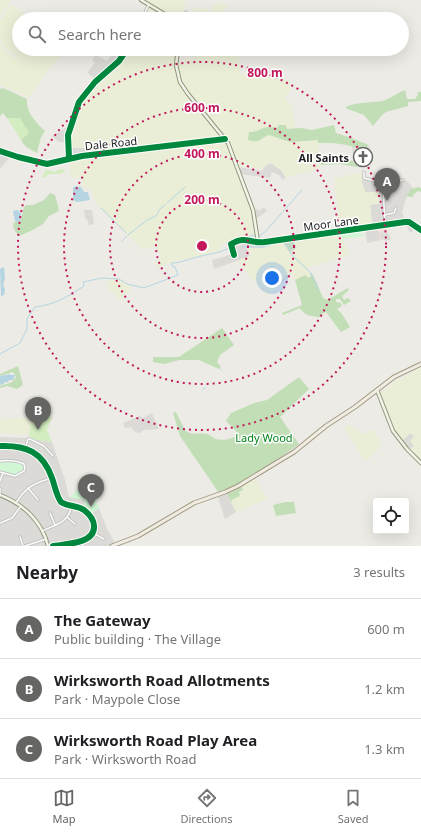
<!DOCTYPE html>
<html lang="en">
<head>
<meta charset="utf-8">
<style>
  :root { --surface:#fff; --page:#f2f2f2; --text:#202124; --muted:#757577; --line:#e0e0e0; --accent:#656563 }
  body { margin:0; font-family:"Noto Sans",sans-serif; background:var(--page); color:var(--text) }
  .controls { position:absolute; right:12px; bottom:12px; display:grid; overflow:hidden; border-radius:4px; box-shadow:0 4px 16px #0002 }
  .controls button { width:36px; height:36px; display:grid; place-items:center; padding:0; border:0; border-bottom:1px solid var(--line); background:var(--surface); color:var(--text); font:20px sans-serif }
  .you { position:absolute; left:272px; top:278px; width:14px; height:14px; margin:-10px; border:3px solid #fff; border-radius:50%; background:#1a73e8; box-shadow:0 0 0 6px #1a73e833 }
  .badge { display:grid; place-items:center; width:26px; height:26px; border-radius:50%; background:var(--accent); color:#fff; font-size:13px; font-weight:700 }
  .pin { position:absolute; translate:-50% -33px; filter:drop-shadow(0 1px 2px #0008) }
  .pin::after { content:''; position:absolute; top:21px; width:14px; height:12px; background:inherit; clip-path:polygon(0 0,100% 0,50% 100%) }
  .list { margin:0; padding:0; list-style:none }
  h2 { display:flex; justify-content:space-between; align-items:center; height:52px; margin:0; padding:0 16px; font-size:17px }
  h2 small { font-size:13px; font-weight:400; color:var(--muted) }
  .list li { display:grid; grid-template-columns:26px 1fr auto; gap:12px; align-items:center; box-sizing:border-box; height:60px; padding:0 16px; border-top:1px solid var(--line) }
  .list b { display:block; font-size:15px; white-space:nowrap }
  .list p { margin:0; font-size:13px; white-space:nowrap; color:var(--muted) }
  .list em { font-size:13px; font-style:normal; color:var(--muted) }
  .icon { flex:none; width:22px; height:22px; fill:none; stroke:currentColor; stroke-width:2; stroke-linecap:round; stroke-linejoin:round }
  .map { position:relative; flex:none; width:421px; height:546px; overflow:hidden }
  .search { position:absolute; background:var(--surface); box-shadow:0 4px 16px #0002; left:12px; right:12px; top:12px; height:44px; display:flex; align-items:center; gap:10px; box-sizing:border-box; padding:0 14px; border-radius:22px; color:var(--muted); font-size:15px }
  .sheet { height:232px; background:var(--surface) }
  nav { display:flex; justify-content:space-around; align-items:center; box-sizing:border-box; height:56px; border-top:1px solid var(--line); background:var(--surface); font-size:11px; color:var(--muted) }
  nav a { display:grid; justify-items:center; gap:2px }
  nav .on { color:var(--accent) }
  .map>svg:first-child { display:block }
  .residential { fill:#dbdad7 }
  .commercial { fill:#efded9 }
  .farmland { fill:#ebeed7 }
  .grass { fill:#d4edc0 }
  .forest { fill:#c2deb7 }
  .cemetery { fill:#c3d9c5 }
  .park { fill:#d0f6d4 }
  .parking { fill:#dadad7 }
  .water { fill:#b5d5e3 }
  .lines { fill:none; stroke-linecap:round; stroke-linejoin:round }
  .stream { stroke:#b5d5e3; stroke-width:1 }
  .street-casing { stroke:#c4c4c1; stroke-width:3.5 }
  .secondary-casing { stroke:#92967c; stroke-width:4.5 }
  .primary-casing { stroke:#a29b82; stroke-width:5 }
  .street { stroke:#fcfcfb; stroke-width:1.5 }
  .secondary { stroke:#f2f4e8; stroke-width:2.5 }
  .primary { stroke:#f0ece3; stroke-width:3 }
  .cycleway-casing { stroke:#fff; stroke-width:8 }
  .cycleway { stroke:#00873e; stroke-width:6 }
  .ring { fill:none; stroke:#c2185b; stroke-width:2; stroke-dasharray:2 4 }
  .labels { text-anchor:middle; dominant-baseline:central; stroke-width:3; stroke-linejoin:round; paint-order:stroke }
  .street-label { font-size:11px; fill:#1d1d1d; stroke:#fff }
  .poi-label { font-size:11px; font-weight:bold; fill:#1d1d1d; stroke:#fff; text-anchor:end }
  .park-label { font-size:11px; fill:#018519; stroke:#fff }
  .centre { fill:#c2185b; stroke:#fff; stroke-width:2 }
  .ring-label { font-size:12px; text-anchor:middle; font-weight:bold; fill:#c2185b; stroke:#fff; stroke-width:3; stroke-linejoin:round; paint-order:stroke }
</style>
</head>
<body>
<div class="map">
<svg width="421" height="546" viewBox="0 0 421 546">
  <rect width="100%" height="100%" fill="#ecebe5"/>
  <g class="residential">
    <polygon points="115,49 125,50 116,63 96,80 87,73 95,63 92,60 96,55 107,61"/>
    <polygon points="67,127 69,127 67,132 67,142 59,142 52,136"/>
    <polygon points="352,146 360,150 364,146 366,148 368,146 370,147 368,158 365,159 364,156 356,158 357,167 355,167 353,158"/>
    <polygon points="91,147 99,148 99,153 71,156 70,155 70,148"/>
    <polygon points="0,152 11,156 0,169"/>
    <polygon points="271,163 281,170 286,178 282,180 279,175 272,172 270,178 240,174 238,167 262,171 266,165"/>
    <polygon points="361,179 380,180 387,183 406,180 413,188 408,192 402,212 406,222 417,228 410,233 406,224 398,226 397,227 386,228 385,225 378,227 381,240 367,243 365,229 370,228 372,222 370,204 382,203 382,201 371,193 365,192"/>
    <polygon points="264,207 267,211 256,219 254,211 258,209 259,211"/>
    <polygon points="84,210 92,210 94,224 89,225 87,219 85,219"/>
    <polygon points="239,241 247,241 258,244 269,243 270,245 262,248 247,247 250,256 214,269 212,260 233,254 231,245"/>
    <polygon points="152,413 159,429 144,430 140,433 135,432 131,427 125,428 123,423 140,416 143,418"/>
    <polygon points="411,433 414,436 415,446 410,449 402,441"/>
    <polygon points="0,437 27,438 52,442 65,480 69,497 86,500 83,508 90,514 99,508 107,529 117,546 0,546"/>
    <polygon points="227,494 236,512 225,519 218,497"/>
  </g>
  <polygon class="commercial" points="385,225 391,239 385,241 384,239 381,240 377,227"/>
  <g class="farmland">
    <polygon points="0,0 11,0 0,16"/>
    <polygon points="145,0 185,0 183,19 175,19"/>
    <polygon points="219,2 227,6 219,19 199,19 191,15 195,7 200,9 202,7 209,11"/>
    <polygon points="11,4 31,19 19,19 19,49 52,49 60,55 28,98 20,93 0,85 0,43 6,52 21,62 22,61 4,47 0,39 0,20"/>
    <polygon points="149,7 164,15 165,17 166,17 170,19 143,19"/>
    <polygon points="128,49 176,49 174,67 179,84 223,138 99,153 98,149 95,148 70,148 70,134 81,101 94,85 117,64"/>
    <polygon points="192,49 248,49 250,54 239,58 240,74 259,75 289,80 291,93 287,94 285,99 292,105 295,128 286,129 286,125 277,128 265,127 257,132 249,132 261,140 267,135 269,135 295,142 318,140 320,162 322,167 286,178 281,170 271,163 260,169 239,166 229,140 196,103 183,86 181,81 177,64 188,58 194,58"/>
    <polygon points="225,142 252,212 255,234 238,239 231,243 220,244 221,251 188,259 165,264 161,266 160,270 159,267 155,263 161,258 155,246 143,250 96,203 91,190 83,186 82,178 71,178 69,159 82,156 139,152"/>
    <polygon points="360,173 363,175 364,179 361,180 362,186 364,186 365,192 379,192 379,200 382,201 382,203 370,205 372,222 369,226 340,231 334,180 335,178"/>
    <polygon points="340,233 349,255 307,268 310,273 311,276 307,278 305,275 295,280 291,274 267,296 237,261 250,256 246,247 262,248 283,242 292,255 290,252 296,248 293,239"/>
    <polygon points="107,279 119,279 131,286 129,291 119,301 115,293 110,292"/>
    <polygon points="421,367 421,461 410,449 414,446 410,441 414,436 410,433 402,441 395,432 385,407 380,392 390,387 390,385"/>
    <polygon points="11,418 32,418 29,435 2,433 0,430 0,420"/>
    <polygon points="350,424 355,430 358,430 362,435 372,429 382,445 366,461 365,461 344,428"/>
    <polygon points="256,479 267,499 236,512 231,502 239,492 243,490 242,487"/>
  </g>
  <g class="grass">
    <polygon points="7,118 20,118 29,133 21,140"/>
    <polygon points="61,169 66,171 59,174 48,174 46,177 42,177 45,171 49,170 54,172"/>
    <polygon points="52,417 47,430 52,442 30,439 31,436 29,435 32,418"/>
  </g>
  <g class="forest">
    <path d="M 3,88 L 27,99 C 26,113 36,122 45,131 L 41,137 L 37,153 L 26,147 L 21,140 L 29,133 L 20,118 L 7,118 L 3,113 L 0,116 L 0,89 Z"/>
    <path d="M 405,90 L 407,99 L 415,99 L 418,95 L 417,92 L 421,92 L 421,101 L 408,102 L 408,106 L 386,112 L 382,115 L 373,126 L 364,115 L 345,108 C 350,102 373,103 382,101 C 391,99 396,93 405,90 Z"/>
    <path d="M 279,125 L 286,125 L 287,129 L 301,128 L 312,130 L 334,125 L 336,133 L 349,137 L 369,145 L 366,148 L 363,146 L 360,150 C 349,143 332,143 318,143 L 318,140 L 290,142 L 269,135 C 259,138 261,144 248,140 L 249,132 C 262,132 261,124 277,128 Z"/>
    <polygon points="320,158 335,158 353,161 354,164 357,164 357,167 340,164 321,165"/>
    <polygon points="418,187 421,188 421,192 418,191 414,194 413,197 406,196 411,189"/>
    <path d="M 50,193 L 55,195 L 59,210 L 57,212 L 49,216 L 43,224 L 33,230 L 19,236 C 15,231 12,228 14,222 C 24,223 21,214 24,207 L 27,205 L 33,205 L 44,200 Z"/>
    <path d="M 310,273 L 313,275 L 323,298 L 327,300 L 348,288 L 349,290 L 342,296 L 344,300 L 348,298 L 351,301 L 344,305 L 340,299 L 336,299 L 336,302 L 341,303 L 342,306 L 337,309 L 342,314 L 350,327 L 341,332 L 326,312 L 323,313 L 321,317 C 313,317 303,315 300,308 L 283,315 L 282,313 L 302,305 L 295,280 L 305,275 L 308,278 L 311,276 Z"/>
    <polygon points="222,328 234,345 220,355 217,362 221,367 219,369 199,360 179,360 165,364 153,362 153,357 179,357"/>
    <polygon points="18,366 23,385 17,389 7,386 0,388 0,386 12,382 16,377 13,372 0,376 0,374"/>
    <path d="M 299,377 L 309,389 L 280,417 L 299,444 C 274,462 248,480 219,493 L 180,436 L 173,413 L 176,412 C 178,416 184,429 186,431 C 191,436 201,432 207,434 C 210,435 213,437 215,439 C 223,441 233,439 239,434 L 226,421 L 231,413 L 254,403 L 267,400 Z"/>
    <polygon points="242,487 243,490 239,492 240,496 233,499 231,502 227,494"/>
    <polygon points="285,502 294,502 296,513 276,516 273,505"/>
  </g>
  <g class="cemetery">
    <polygon points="364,156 365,159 366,158 365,167 357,167 356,158"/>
    <polygon points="293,239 296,248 290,252 283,241"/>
  </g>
  <g class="park">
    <polygon points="360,230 360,234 363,234 363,236 343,239 340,233"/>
    <path d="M 0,461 C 8,461 17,460 24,465 L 24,468 C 17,478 10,475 0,471 Z"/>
    <polygon points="88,482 99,508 90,514 83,508 85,500 69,497"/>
  </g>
  <polygon class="parking" points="383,232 384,235 387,232 391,239 385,241 384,239 382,240 380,233"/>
  <g class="water">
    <polygon points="75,186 81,187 84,192 88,192 90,200 77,202 73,200 73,188"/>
    <polygon points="17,210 21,213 21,218 20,221 17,222 15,221 13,211"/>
    <polygon points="4,267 5,278 3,285 5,289 4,295 1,296 0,269"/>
    <polygon points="10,374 11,375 15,375 13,380 9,380 8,382 5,382 3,384 0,385 0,376"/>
  </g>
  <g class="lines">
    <g class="stream">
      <polyline points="167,203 185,187"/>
      <polyline points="101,208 126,233"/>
      <polyline points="128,235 147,220 156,216 160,209 165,205"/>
      <polyline points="259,236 265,232 302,190"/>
      <polyline points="122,241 127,236"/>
      <polyline points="242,241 246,241 248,237 255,235"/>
      <polyline points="283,242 293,256 311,273 312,277 317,284 316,286 318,289"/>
      <polyline points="235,246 233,245 237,242"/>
      <polyline points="242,247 263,247 281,242"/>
      <polyline points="288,276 290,274"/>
      <polyline points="280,283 287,277"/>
      <path d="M 0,354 L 20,343 L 27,329 L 27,319 L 35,307 C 54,305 69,296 84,286 L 83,282 L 102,278 L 119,279 L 127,284 L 144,288 L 178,275 L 175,267 L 172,266 L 172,263 C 180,263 186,260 194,258 C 206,254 219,254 231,247"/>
      <polyline points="220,369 221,370"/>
      <polyline points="203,389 205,388"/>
      <polyline points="181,426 182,429"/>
    </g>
    <g class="street-casing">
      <g id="street">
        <polyline points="142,19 149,4"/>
        <polyline points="184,19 186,12"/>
        <polyline points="69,158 68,135 79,102 95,82 119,61 127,49"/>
        <polyline points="364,172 364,178 387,184 403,180"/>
        <polyline points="383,183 385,225"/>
        <polyline points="384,215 394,213 396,208"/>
        <path d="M 234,255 L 231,244 C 245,236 245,242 258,242"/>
        <path d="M 0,446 C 26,445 43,452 52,478 C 55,486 56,495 61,502 C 68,507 77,505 84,510 C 89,514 94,520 94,526 C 95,544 65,544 53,546"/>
        <polyline points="25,449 28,439 30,439 44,446 53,456"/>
        <path d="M 0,461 C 8,460 16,460 24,464 L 25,468 L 24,471 L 15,476 L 0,472"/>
        <polyline points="0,481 3,473"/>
        <polyline points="0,488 0,494"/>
        <polyline points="28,488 38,500"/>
        <path d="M 16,503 C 26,487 34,483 52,478"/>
        <polyline points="50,513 55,525"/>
        <polyline points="68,518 75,524"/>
        <polyline points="0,523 12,518 21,506"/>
        <path d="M 42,531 C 55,525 70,522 71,506"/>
        <polyline points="93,533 104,539"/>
        <polyline points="20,537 23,546"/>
        <polyline points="82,541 83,546"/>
        <polyline points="25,546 46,539"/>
      </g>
    </g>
    <g class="secondary-casing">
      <g id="secondary">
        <polyline points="141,0 173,19"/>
        <polyline points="178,49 176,65 180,82 188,94 228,143 253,210 258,242 265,242 358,229 401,222 409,222 421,230"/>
        <polyline points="0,151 18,157 47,164 82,156 225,139"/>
        <polyline points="377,390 393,431 407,449 421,463"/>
        <path d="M 0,495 C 23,504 42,521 48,546"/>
      </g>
    </g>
    <g class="primary-casing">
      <polyline id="primary" points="112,546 138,536 194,503 225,492 238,486 294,452 326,426 355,407 394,377 421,364"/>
    </g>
    <use href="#street" class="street"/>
    <use href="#secondary" class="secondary"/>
    <use href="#primary" class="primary"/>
    <g class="cycleway-casing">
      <g id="cycleway">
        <polyline points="0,151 18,157 47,164 82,156 225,139"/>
        <polyline points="69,158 68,135 79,102 95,82 119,61 127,49"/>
        <path d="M 234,255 L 231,244 C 247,235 249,244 265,242 L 405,222 L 409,222 L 421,230"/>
        <path d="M 0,446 C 26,445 43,452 52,478 C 55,486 56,495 61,502 C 68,507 77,505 84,510 C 89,514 94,520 94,526 C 95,544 65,544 53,546"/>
      </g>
    </g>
    <use href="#cycleway" class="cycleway"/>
  </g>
  <g class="ring">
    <circle cx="202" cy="246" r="46"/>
    <circle cx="202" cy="246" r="92"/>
    <circle cx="202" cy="246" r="138"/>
    <circle cx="202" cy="246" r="184"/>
  </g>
  <defs>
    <g id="church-ring" transform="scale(1)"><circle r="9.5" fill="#fff" stroke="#656563" stroke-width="1.5"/><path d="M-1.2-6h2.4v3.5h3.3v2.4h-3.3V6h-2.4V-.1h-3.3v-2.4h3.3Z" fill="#656563"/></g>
  </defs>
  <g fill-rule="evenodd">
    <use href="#church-ring" x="363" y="157"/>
  </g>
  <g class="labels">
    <g class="street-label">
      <text transform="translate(111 143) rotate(-6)">Dale Road</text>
      <text transform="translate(331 223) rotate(-8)">Moor Lane</text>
    </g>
    <g class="poi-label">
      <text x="349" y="157">All Saints</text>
    </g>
    <g class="park-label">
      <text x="264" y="437">Lady Wood</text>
    </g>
  </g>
  <circle cx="202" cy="246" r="6" class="centre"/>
  <g class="ring-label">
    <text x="265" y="77">800 m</text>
    <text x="202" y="112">600 m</text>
    <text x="202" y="158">400 m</text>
    <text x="202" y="204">200 m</text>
  </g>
</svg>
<div class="controls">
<button><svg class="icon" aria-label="locate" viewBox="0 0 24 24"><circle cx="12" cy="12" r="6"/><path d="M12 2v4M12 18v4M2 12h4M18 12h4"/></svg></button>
</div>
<div class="you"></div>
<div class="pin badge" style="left:387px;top:201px">A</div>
<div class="pin badge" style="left:38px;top:430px">B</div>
<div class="pin badge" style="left:91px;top:507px">C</div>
<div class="search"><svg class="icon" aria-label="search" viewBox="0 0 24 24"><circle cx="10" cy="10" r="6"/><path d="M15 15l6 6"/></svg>Search here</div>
</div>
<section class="sheet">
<h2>Nearby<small>3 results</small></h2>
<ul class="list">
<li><span class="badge">A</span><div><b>The Gateway</b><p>Public building · The Village</p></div><em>600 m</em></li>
<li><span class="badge">B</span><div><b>Wirksworth Road Allotments</b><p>Park · Maypole Close</p></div><em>1.2 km</em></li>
<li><span class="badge">C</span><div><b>Wirksworth Road Play Area</b><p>Park · Wirksworth Road</p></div><em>1.3 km</em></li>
</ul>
</section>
<nav>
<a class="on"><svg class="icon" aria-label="map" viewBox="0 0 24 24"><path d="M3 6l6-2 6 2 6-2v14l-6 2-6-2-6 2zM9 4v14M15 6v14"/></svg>Map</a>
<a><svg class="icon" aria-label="directions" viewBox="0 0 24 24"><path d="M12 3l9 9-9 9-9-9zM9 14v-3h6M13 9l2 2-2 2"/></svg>Directions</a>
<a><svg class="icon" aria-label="saved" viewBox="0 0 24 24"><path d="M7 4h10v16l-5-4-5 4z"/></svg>Saved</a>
</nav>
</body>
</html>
